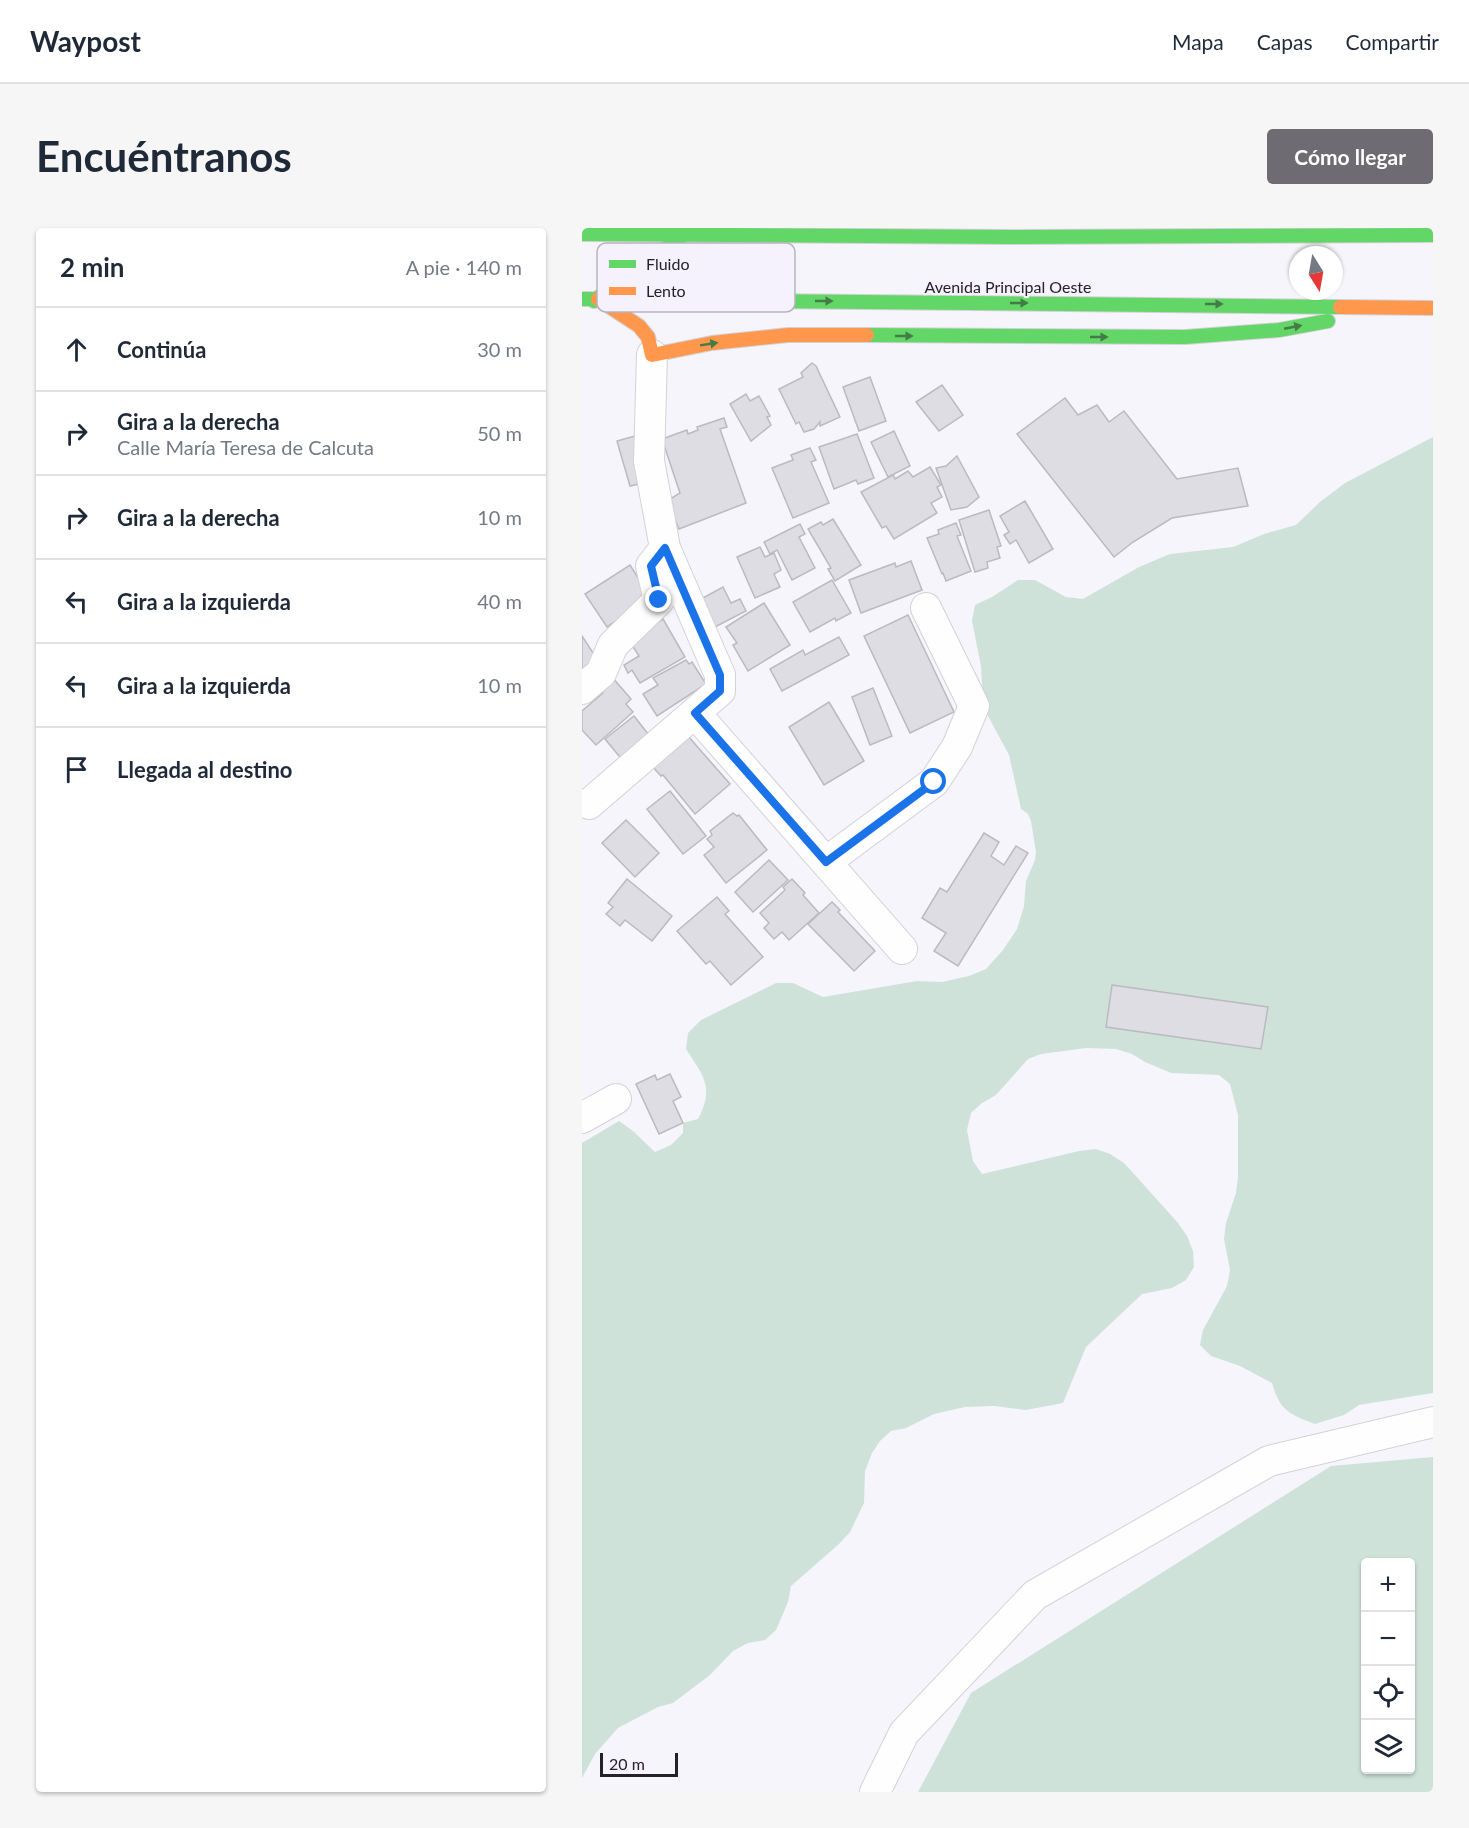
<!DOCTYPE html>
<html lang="es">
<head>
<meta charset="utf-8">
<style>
  :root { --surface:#fff; --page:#f6f6f7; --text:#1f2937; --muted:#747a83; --line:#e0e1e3; --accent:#6e6c72 }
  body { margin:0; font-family:Lato,sans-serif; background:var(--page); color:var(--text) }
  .controls { position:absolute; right:18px; bottom:18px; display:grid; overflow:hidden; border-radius:6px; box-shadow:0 2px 4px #0004 }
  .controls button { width:54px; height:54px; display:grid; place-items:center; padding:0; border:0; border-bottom:2px solid var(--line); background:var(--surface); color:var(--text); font:30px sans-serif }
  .compass { position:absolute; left:707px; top:18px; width:54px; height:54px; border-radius:50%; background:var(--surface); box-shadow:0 2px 4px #0004; rotate:169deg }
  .scale { position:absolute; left:18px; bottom:15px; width:78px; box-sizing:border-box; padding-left:6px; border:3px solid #242228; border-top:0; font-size:16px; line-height:21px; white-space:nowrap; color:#242228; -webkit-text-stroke:4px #f5f2fe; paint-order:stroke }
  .stop { position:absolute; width:18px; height:18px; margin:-14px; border:4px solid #1a73e8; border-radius:50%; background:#fff }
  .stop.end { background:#1a73e8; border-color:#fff; box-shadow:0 2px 6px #0008 }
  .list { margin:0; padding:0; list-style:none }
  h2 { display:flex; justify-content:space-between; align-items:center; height:78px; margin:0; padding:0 24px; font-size:26px }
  h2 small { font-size:20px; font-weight:400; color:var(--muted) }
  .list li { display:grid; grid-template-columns:39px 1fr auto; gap:18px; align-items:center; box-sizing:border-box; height:84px; padding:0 24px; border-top:2px solid var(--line) }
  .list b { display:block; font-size:22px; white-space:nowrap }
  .list p { margin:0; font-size:20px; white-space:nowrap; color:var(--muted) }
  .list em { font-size:20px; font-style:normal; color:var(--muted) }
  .icon { flex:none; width:33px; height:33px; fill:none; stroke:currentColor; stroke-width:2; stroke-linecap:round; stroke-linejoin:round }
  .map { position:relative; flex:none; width:851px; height:1564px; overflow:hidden; border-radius:6px }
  header { display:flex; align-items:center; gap:36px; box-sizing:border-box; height:84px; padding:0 30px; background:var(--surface); border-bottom:2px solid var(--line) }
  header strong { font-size:28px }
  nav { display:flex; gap:33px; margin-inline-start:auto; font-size:21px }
  .intro { display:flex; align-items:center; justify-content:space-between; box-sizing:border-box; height:144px; padding:0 36px }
  h1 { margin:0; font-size:42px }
  .button { padding:15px 27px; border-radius:6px; background:var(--accent); color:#fff; font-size:21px; font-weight:700 }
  main { display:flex; gap:36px; padding:0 36px }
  aside { flex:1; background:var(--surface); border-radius:6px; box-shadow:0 2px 4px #0004 }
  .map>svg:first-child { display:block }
  .green { fill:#cee2da; fill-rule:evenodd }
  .building { fill:#dedde3; stroke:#bbbabe; stroke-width:1.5 }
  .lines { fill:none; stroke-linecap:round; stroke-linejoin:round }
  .street-casing { stroke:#d3d2d7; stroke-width:32 }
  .fast-casing { stroke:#d3d2d7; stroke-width:16 }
  .slow-casing { stroke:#d3d2d7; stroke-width:16 }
  .street { stroke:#fefefe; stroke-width:30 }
  .fast { stroke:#63d668; stroke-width:14 }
  .slow { stroke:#ff974d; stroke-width:14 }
  .oneway { fill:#447c48 }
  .route { stroke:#1a73e8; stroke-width:8 }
  .labels { text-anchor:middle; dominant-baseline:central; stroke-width:4.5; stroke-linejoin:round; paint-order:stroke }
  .street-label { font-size:16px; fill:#242228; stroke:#f5f2fe }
  .key { fill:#f5f2fe; stroke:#b6b4be; stroke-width:1.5 }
  .key-label { font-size:16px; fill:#242228 }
</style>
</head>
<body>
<header>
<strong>Waypost</strong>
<nav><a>Mapa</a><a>Capas</a><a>Compartir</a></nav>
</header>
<div class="intro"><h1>Encuéntranos</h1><a class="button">Cómo llegar</a></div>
<main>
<aside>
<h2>2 min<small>A pie · 140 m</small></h2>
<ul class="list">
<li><svg class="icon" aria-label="ahead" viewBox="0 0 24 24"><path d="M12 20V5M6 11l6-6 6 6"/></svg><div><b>Continúa</b></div><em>30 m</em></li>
<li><svg class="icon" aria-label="right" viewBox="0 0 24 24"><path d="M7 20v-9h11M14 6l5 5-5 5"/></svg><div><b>Gira a la derecha</b><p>Calle María Teresa de Calcuta</p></div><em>50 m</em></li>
<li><svg class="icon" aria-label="right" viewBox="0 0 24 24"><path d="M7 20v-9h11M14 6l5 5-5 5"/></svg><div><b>Gira a la derecha</b></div><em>10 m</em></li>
<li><svg class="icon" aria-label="left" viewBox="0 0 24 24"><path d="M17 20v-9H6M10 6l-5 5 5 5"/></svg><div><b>Gira a la izquierda</b></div><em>40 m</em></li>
<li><svg class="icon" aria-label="left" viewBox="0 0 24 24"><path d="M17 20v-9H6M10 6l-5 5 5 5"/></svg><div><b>Gira a la izquierda</b></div><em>10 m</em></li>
<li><svg class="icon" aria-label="arrive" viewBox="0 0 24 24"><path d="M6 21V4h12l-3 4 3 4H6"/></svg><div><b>Llegada al destino</b></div></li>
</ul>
</aside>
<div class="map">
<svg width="851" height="1564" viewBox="0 0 851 1564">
  <rect width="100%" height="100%" fill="#f6f5fb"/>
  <g class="green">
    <path d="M 851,209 L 851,1165 L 777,1177 L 762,1187 L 733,1196 C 707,1186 698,1183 690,1155 L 658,1138 L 629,1128 L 618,1117 L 621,1102 L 645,1058 L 648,1042 L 642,1011 L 644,995 L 654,965 L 656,949 L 656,887 L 648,856 L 637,847 L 589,845 L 563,834 L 550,826 L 534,821 L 504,820 L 459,826 L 446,831 L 414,867 L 400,875 L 389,885 L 385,902 L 391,933 L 400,946 L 497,923 L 514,921 L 528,926 L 542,935 L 553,947 L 596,995 L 605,1008 L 611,1023 L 612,1039 L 604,1052 L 590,1060 L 560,1066 L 504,1119 L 481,1175 L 444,1182 L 412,1178 L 383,1179 L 352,1186 L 324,1200 L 309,1203 L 298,1213 L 290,1225 L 283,1243 L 282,1275 L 268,1304 L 257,1316 L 209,1358 L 206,1374 L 194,1402 L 183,1412 L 166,1415 L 151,1423 L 128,1447 L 91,1475 L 76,1479 L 36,1500 L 13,1526 L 0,1550 L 0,915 L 37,893 L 51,903 L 73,924 L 89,917 L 101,905 L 101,895 L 116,891 C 133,858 121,848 104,821 L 106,805 L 119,792 L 194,755 L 211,755 L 241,769 L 335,753 L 360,754 L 387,748 L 404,741 L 421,722 L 435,701 L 442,678 L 444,653 L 453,632 L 454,624 L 449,593 L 446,586 L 439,581 L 427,527 L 405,486 L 401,471 L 399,438 L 390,393 L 393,377 L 410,369 L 436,352 L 453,352 L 484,369 L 501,371 L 557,339 L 588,326 L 651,319 L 682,306 L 714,297 L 738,274 L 763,255 Z"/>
    <path d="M 851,1229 L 851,1564 L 336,1564 L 389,1465 L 749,1238 ZM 784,1334 L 828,1334 L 828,1542 L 784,1542 Z"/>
  </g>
  <g class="building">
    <polygon points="230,135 234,138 258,189 238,198 238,194 232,201 222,204 217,194 214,196 197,161 221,149 219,145"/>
    <polygon points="288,149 304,193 277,203 261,159"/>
    <polygon points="360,157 381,187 357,203 334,174"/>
    <polygon points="164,166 168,173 177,168 188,188 185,189 189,197 169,213 148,176"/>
    <polygon points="483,170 496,187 515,177 527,194 542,183 595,251 656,240 666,278 590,290 551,314 532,329 435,206"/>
    <polygon points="142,190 145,199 138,201 164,275 97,301 85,273 98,265 80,211 105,202 106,206 116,202 115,199"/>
    <polygon points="312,203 328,238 306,249 289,214"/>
    <polygon points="60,206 57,256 48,258 35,213"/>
    <polygon points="275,206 292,250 276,256 274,252 252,261 237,219"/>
    <polygon points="228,220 234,232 229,234 247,275 211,290 190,240 211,232 209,227"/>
    <polygon points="375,228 397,269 385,279 369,282 354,240 364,238"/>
    <polygon points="348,239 359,257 355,259 360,269 349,275 355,285 312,311 304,298 300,300 279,264 311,247 313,251 326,243 331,249"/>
    <polygon points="443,273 471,321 447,335 434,312 428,316 422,307 427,304 418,288"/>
    <polygon points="407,282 419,318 415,319 418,330 405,334 406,340 393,344 377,292"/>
    <polygon points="251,291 279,337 253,353 246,341 249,340 226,301 239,294 241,297"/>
    <polygon points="374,295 379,307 375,308 389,343 364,353 361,345 360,346 345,310 357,306 356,302"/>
    <polygon points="218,296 223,306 217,309 233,340 210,352 195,322 188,326 182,314"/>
    <polygon points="178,319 183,329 192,325 199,342 192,346 198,359 173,370 155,329"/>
    <polygon points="329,333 340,362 279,385 267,352 313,335 314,339"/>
    <polygon points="48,337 69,370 25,399 3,366"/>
    <polygon points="250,352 269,385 254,393 253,390 228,404 211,374"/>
    <polygon points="141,359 149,375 158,371 164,383 131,400 117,372"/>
    <polygon points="182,375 208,417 166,443 151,417 155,415 144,399"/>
    <polygon points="326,387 372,484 328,505 282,408"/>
    <polygon points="81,391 103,429 58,455 50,442 46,445 42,437 57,428 46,411"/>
    <polygon points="0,408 15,431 0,441 2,445 0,446"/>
    <polygon points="257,409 267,427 200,463 188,441 221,422 223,427"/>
    <polygon points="104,432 107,436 110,434 124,456 75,488 61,466 76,457 71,450"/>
    <polygon points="30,449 49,471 44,476 51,484 14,517 0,502 0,483 21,465 17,461"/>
    <polygon points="291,460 310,508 288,517 270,469"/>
    <polygon points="247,474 282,533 242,557 207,499"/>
    <polygon points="52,488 70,511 42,534 23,511"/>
    <polygon points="106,508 148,556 113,586 81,547 79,548 71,539"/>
    <polygon points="88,563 124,608 101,626 65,581"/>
    <polygon points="151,585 155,588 157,587 185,622 144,655 122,627 132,619 125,611 130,607 128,603"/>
    <polygon points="44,592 77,625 53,649 20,615"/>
    <polygon points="402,605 417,614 409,628 422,637 434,618 446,625 376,738 352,723 364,705 340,690 358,660 365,664"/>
    <polygon points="187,632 206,652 171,684 153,664"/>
    <polygon points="45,651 90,688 70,713 43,692 38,698 24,686 31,679 26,675"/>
    <polygon points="210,651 223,665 221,667 237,685 207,712 200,704 192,711 182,700 187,695 178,685 203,662 201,659"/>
    <polygon points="135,669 147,683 143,686 181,729 149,757 128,733 124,736 95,703"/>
    <polygon points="250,674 258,682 256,684 293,723 272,743 226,696"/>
    <polygon points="530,757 686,779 679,821 524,799"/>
    <polygon points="88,846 99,869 91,873 101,895 77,906 54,856 73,847 75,852"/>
  </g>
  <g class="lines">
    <g class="street-casing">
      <g id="street">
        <polyline points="0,461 19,445 31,417 77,372 69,338 83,320"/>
        <polyline points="113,485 320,721"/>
        <polyline points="7,576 138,463 138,447 83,320 67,233 70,127"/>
        <polyline points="244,634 352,554 375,519 392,478 344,380"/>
        <polyline points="0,890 34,871"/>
        <polyline points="293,1564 322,1505 453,1367 687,1233 851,1194"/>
      </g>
    </g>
    <g class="fast-casing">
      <g id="fast">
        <polyline points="0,6 432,9 851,7"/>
        <polyline points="0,71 758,79"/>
        <polyline points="12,73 108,2"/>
        <polyline points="285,107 603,109 697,102 746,93"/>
      </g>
    </g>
    <g class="slow-casing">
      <g id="slow">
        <polyline points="16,71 57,98 66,109 70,127 130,115 206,107 285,107"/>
        <polyline points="758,79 851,80"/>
      </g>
    </g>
    <use href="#street" class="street"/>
    <use href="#fast" class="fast"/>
    <use href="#slow" class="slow"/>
  </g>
  <defs><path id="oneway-solid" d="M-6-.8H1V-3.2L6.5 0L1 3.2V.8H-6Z" transform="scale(1.5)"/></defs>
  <g class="oneway">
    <use href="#oneway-solid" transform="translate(242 73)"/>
    <use href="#oneway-solid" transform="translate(437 75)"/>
    <use href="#oneway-solid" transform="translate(632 76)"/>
    <use href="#oneway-solid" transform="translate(711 99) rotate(-11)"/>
    <use href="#oneway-solid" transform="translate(322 108)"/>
    <use href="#oneway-solid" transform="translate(517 109)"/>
    <use href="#oneway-solid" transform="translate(127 116) rotate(-9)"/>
  </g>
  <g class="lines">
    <polyline class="route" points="77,372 69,338 83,320 138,447 138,463 113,485 244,634 352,554"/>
  </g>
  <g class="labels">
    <g class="street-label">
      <text x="426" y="58">Avenida Principal Oeste</text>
    </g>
  </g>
  <rect x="15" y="15" width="198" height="69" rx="9" class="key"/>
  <rect x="27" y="32" width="27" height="8" fill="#63d668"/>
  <rect x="27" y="59" width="27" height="8" fill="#ff974d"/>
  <g class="key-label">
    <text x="64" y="42">Fluido</text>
    <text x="64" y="69">Lento</text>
  </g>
</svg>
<div class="controls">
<button>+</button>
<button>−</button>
<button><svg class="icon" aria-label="locate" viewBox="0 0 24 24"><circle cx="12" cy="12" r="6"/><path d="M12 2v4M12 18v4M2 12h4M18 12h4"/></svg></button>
<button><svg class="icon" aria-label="layers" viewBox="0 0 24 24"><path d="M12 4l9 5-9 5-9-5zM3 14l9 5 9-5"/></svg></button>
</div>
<svg class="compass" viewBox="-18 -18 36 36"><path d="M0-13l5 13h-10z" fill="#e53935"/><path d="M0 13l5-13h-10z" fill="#747a83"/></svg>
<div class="scale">20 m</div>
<div class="stop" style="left:352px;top:554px"></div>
<div class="stop end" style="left:77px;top:372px"></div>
</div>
</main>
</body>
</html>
